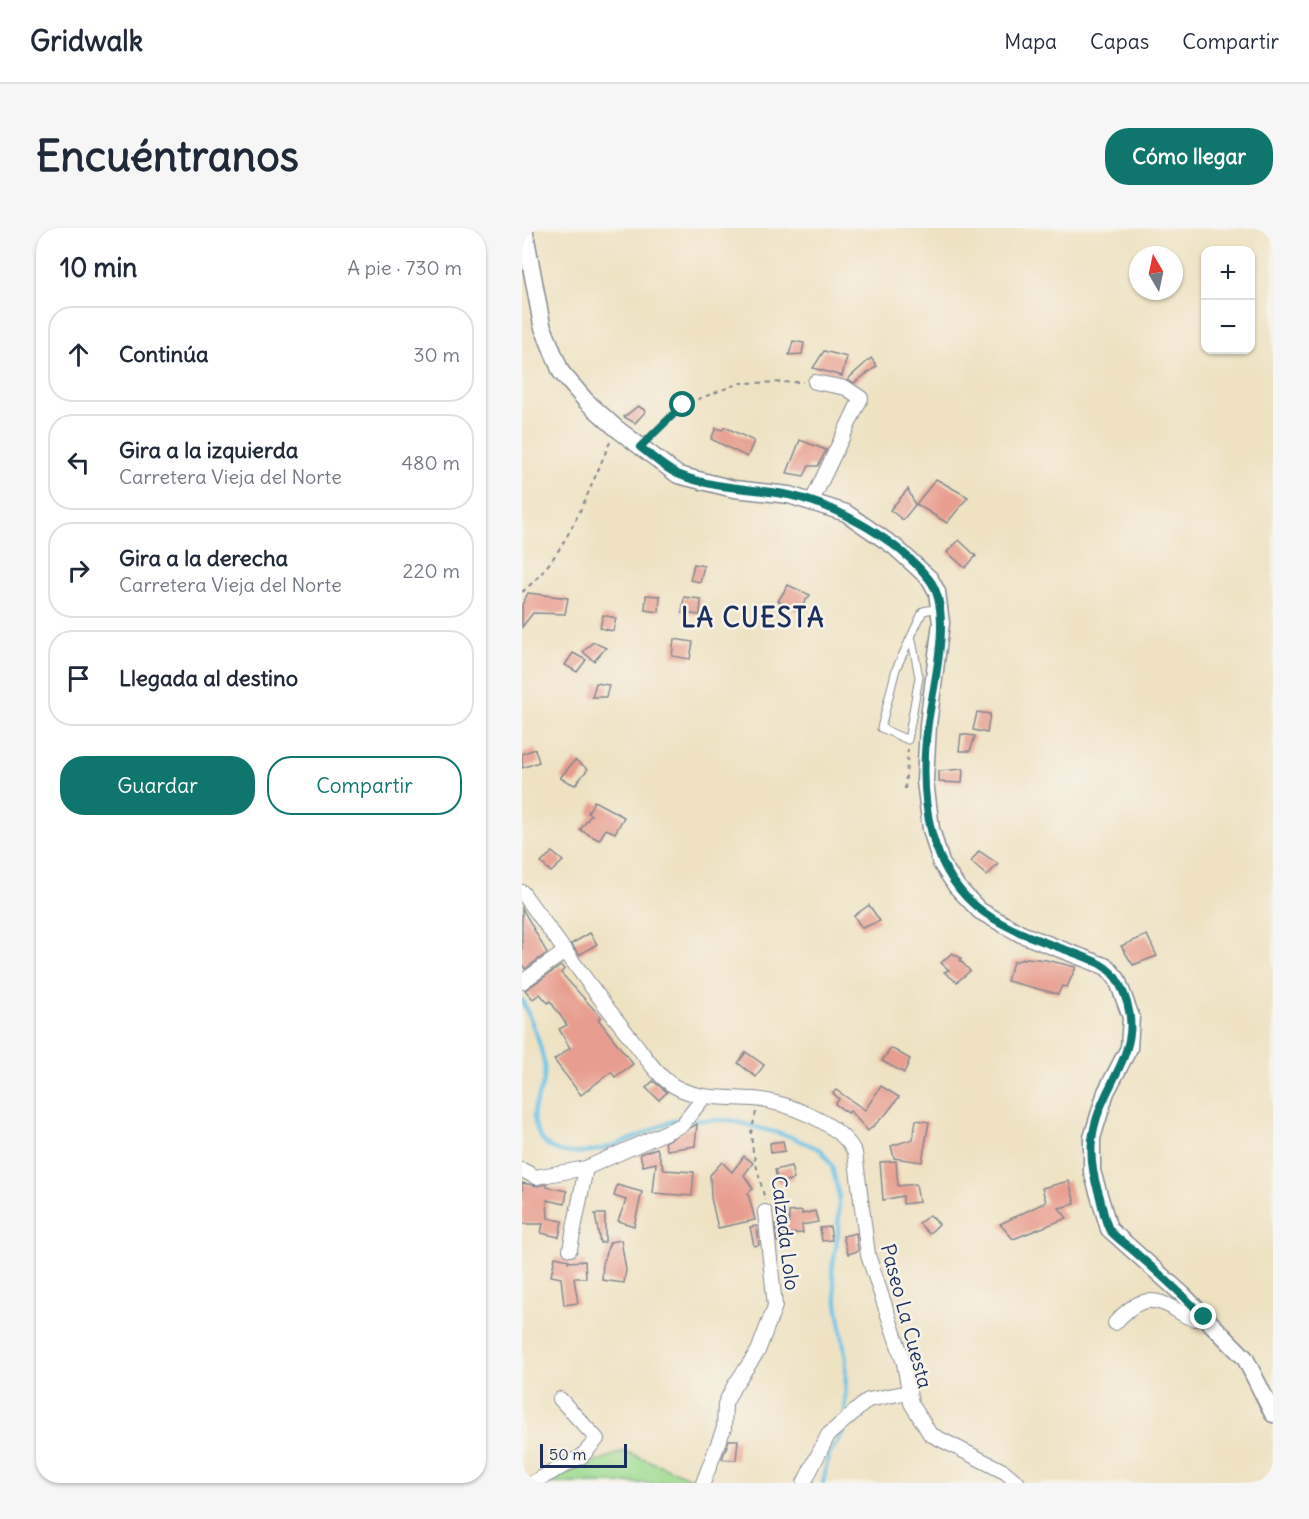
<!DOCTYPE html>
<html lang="es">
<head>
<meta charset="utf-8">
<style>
  :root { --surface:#fff; --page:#f6f6f7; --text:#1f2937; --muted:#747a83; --line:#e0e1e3; --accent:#0f766e }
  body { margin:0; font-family:Delius,sans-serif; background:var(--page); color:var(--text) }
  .controls { position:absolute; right:18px; top:18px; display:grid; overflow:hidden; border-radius:12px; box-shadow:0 2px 4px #0004 }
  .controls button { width:54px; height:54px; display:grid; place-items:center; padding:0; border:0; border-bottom:2px solid var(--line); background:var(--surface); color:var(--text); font:30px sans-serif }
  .compass { position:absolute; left:607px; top:18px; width:54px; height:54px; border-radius:50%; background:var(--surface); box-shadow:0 2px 4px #0004; rotate:351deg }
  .scale { position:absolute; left:18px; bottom:15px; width:87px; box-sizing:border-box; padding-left:6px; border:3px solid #1b2f5e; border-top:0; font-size:16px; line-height:21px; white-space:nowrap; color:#1b2f5e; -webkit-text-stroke:4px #f7f3e8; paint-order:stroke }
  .stop { position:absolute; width:18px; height:18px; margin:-14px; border:4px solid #0f766e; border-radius:50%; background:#fff }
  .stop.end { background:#0f766e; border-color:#fff; box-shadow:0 2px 6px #0008 }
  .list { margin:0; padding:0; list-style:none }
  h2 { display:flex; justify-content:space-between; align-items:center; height:78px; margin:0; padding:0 24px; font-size:26px }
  h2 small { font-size:20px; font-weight:400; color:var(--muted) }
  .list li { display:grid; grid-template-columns:39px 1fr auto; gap:18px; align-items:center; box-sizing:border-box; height:96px; margin:0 12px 12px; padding:0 12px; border:2px solid var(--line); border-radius:24px }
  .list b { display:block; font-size:22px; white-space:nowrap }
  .list p { margin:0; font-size:20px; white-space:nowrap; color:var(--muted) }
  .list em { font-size:20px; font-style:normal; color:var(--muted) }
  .actions { display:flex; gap:12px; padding:18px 24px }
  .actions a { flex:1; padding:14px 0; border:2px solid var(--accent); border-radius:24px; text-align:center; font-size:21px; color:var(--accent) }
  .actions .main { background:var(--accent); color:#fff }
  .icon { flex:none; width:33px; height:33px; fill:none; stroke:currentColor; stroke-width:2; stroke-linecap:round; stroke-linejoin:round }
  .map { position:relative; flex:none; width:751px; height:1255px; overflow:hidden; border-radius:24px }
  header { display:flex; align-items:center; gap:36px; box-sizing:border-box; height:84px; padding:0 30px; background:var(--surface); border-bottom:2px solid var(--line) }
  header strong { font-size:28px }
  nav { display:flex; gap:33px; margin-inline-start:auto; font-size:21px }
  .intro { display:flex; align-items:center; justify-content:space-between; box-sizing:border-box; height:144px; padding:0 36px }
  h1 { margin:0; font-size:42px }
  .button { padding:15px 27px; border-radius:24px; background:var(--accent); color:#fff; font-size:21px; font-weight:700 }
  main { display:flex; gap:36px; padding:0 36px }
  aside { flex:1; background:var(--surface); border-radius:24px; box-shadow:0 2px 4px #0004 }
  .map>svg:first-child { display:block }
  .green { fill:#9cda8f; stroke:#5c8476; stroke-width:1.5 }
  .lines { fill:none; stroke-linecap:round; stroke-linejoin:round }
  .stream { stroke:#68c1e6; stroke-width:4 }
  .building { fill:#e79d8f }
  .service-casing { stroke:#848890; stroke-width:9 }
  .minor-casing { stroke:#848890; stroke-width:16 }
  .tertiary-casing { stroke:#848890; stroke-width:19 }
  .path { stroke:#848890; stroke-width:2; stroke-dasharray:4.5 4.5; stroke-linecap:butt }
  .service { stroke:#fff; stroke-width:7 }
  .minor { stroke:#fff; stroke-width:14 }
  .tertiary { stroke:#fff; stroke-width:16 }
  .route { stroke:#0f766e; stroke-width:8 }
  .labels { text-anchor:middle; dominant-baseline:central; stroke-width:5; stroke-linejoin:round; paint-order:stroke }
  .street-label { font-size:20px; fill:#1b2f5e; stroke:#f7f3e8 }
  .district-label { font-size:26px; font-weight:bold; letter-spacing:1.5px; fill:#1b2f5e; stroke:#f7f3e8 }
</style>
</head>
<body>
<header>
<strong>Gridwalk</strong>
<nav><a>Mapa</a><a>Capas</a><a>Compartir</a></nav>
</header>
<div class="intro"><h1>Encuéntranos</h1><a class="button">Cómo llegar</a></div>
<main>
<aside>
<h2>10 min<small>A pie · 730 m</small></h2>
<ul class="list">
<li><svg class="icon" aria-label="ahead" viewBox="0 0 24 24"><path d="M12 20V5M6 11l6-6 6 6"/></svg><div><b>Continúa</b></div><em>30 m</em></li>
<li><svg class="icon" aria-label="left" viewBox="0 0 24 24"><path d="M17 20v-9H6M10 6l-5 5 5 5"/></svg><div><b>Gira a la izquierda</b><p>Carretera Vieja del Norte</p></div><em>480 m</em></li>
<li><svg class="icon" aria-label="right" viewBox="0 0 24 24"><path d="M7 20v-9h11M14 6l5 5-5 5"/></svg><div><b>Gira a la derecha</b><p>Carretera Vieja del Norte</p></div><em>220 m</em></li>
<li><svg class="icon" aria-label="arrive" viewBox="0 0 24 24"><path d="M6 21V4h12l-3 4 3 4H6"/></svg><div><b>Llegada al destino</b></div></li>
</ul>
<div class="actions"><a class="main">Guardar</a><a>Compartir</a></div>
</aside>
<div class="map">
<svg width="751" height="1255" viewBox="0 0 751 1255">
  <rect width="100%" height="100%" fill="#f7f3e8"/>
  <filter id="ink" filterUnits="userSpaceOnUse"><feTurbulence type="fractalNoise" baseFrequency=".0167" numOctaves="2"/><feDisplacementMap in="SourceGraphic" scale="12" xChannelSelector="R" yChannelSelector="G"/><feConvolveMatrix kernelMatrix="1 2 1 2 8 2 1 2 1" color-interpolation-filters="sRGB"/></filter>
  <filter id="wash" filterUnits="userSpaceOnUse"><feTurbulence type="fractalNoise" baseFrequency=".008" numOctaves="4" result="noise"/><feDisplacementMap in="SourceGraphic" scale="24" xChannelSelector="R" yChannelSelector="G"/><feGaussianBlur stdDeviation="1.35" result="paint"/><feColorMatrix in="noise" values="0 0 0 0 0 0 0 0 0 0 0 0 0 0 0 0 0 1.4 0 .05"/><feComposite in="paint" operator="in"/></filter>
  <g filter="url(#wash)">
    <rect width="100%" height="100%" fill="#eee2c3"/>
    <polygon class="green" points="102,1223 175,1252 172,1255 20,1255"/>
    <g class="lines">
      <g class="stream">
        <path d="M 0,772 C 9,792 26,829 22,851 C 20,863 10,878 12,890 C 22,959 117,907 152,892 L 160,892"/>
        <polyline points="170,892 208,892 267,908 299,922 310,938 317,968 316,1006 310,1042 324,1132 323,1184"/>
        <polyline points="301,1255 306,1229 321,1204"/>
      </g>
    </g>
    <g id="blocks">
      <g class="building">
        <polygon points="271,113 282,115 280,126 267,127"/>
        <polygon points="302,123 325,129 320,148 291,140"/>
        <polygon points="349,130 355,138 332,155 326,151"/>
        <polygon points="116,178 124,183 113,195 102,189"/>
        <polygon points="203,199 232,213 225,229 189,211 194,200 200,202"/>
        <polygon points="278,212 304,222 296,238 287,238 282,248 265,245"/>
        <polygon points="414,251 446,269 425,295 394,276"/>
        <polygon points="386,261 393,277 381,292 368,282"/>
        <polygon points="437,312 454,328 443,340 425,324"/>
        <polygon points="172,336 182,338 178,354 168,352"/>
        <polygon points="266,357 288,367 276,383 256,373"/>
        <polygon points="6,365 46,370 43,386 11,385 0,399 0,377"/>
        <polygon points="124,367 138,368 137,384 123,382"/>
        <polygon points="162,369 179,371 178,387 160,385"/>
        <polygon points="81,387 94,390 91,403 78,400"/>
        <polygon points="152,411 171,414 168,431 150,428"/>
        <polygon points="71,414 84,420 72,433 61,424"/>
        <polygon points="51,425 64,432 55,444 43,437"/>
        <polygon points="74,455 87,457 84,469 70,469"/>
        <polygon points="455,484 468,486 465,505 451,502"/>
        <polygon points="439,506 453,508 448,523 437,523"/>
        <polygon points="13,521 17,534 0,540 0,526"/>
        <polygon points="53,532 66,541 53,557 38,550"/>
        <polygon points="441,541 440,555 417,554 417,543"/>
        <polygon points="72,573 102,589 93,605 84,601 77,612 58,602 69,587 66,585"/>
        <polygon points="457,623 476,636 465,648 449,634"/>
        <polygon points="30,624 41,633 29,644 19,635"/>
        <polygon points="347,677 358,693 340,700 332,688"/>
        <polygon points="0,680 25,725 3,741 0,736"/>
        <polygon points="68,705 75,716 57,727 49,716"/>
        <polygon points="625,707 635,728 611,737 599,718"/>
        <polygon points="430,725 439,730 438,732 448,743 435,754 422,744 427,742 419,735"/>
        <polygon points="505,730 524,732 554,739 545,759 540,758 536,766 485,753 491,734"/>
        <polygon points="39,738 42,741 39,745 79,789 76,791 111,836 93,849 89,844 59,867 32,832 48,820 37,801 45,797 28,773 26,775 18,766 11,771 3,762"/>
        <polygon points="369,820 388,831 382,845 360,833"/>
        <polygon points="224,824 242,837 234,849 216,835"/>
        <polygon points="131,853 145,864 137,872 124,860"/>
        <polygon points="359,858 377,869 364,886 346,903 328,883 326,885 313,876 317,871 311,865 314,862 343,882"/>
        <polygon points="394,892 407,894 400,934 372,930 369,918 391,911"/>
        <polygon points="175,896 173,918 145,922 143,914"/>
        <polygon points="261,913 263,923 249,925 248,915"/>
        <polygon points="135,920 142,942 172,944 170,968 131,965 134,935 121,938 118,926"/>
        <polygon points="222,928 231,935 222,947 231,961 226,965 233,992 196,1000 189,970 188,947 200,934 210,944"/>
        <polygon points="374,933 376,958 394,956 397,974 381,976 381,968 361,972 358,934"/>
        <polygon points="269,938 272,951 256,955 253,942"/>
        <polygon points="547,953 553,976 537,980 545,990 491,1011 478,996 524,974 520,960"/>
        <polygon points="0,955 15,958 25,956 25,959 45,963 43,976 25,972 26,990 40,993 37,1009 19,1005 21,996 0,996"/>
        <polygon points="95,957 120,964 112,998 96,993 104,972 92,968"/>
        <polygon points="280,983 280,986 293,983 296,994 280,997 281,1005 260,1006 261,1013 255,1014 253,996 267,995 267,984"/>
        <polygon points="73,986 83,986 83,1014 78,1015"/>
        <polygon points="408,987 417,996 407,1006 397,995"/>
        <polygon points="235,998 237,1017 232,1018 228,999"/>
        <polygon points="308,999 310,1012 300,1013 298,1000"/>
        <polygon points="334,1005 336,1023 326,1026 321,1008"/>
        <polygon points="99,1012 104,1042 102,1055 80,1052 81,1033 88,1014"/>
        <polygon points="33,1029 47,1032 46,1034 63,1033 64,1050 52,1050 56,1075 42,1077 39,1050 29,1048"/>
        <polygon points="207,1212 216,1212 214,1232 200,1231"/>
      </g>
    </g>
  </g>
  <g filter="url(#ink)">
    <use href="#blocks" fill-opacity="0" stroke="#848890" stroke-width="1.5"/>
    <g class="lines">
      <g class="service-casing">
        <polyline id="service" points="390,412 397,449 386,512 359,500 374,441 401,383 417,380"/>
      </g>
      <g class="minor-casing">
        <g id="minor">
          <polyline points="289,275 339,170 324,160 293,154"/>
          <path d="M 0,664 C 37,714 73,766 112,814 C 123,828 136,849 152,858 C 176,872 205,869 232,871 C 264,874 319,895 333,925 L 346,1027 L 382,1135 L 389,1175 L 408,1206 L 483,1244 L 496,1255"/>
          <polyline points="0,754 44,723"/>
          <polyline points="0,942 14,949 64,940 160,897 182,869"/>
          <polyline points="48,1021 64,940"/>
          <path d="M 593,1095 C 610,1076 625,1065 651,1080 C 658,1084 663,1089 672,1091 L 682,1089"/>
          <polyline points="10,1255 60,1228 75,1211 38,1171"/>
          <polyline points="181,1255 202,1200 203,1176 212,1158 236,1123 253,1078 243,984"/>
          <polyline points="282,1255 306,1207 346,1172 387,1164"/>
        </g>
      </g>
      <g class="tertiary-casing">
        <polyline id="tertiary" points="2,0 20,97 39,144 64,173 94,200 156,247 212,261 267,267 324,285 373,319 408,351 415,364 419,395 406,497 403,553 409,601 419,635 435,659 458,683 499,706 585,739 595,751 609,789 607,820 584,864 570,910 570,943 587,1001 660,1066 723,1130 751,1186"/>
      </g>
      <g class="path">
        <polyline points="127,210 161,177 218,155 281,154"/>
        <path d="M 0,364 C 45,328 66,263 89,212"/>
        <polyline points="383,561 386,521"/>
        <polyline points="234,884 229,905 231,924 243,972"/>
      </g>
      <use href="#service" class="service"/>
      <use href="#minor" class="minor"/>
      <use href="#tertiary" class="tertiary"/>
    </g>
  </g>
  <g class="lines" filter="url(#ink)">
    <path class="route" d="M 161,177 L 118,219 C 130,228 144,242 158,247 C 193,261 231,260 267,267 C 314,277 376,312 407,351 C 432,382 411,458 406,495 C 401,531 401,571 410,606 C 431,681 479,699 547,723 C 566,730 587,736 597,755 C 632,821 577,851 570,912 C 568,931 571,948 577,966 C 580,976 582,992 587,1001 C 593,1010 607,1018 615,1026 C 638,1046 661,1067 682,1089"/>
  </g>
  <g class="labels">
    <g class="street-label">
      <text transform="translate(264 1005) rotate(83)">Calzada Lolo</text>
      <text transform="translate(385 1088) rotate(75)">Paseo La Cuesta</text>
    </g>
    <g class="district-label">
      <text x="231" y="389">LA CUESTA</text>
    </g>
  </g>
</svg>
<div class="controls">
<button>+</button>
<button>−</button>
</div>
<svg class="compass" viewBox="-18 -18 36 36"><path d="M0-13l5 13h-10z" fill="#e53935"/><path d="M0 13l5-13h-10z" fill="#747a83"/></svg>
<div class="scale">50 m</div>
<div class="stop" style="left:161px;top:177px"></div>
<div class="stop end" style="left:682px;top:1089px"></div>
</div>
</main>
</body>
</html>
